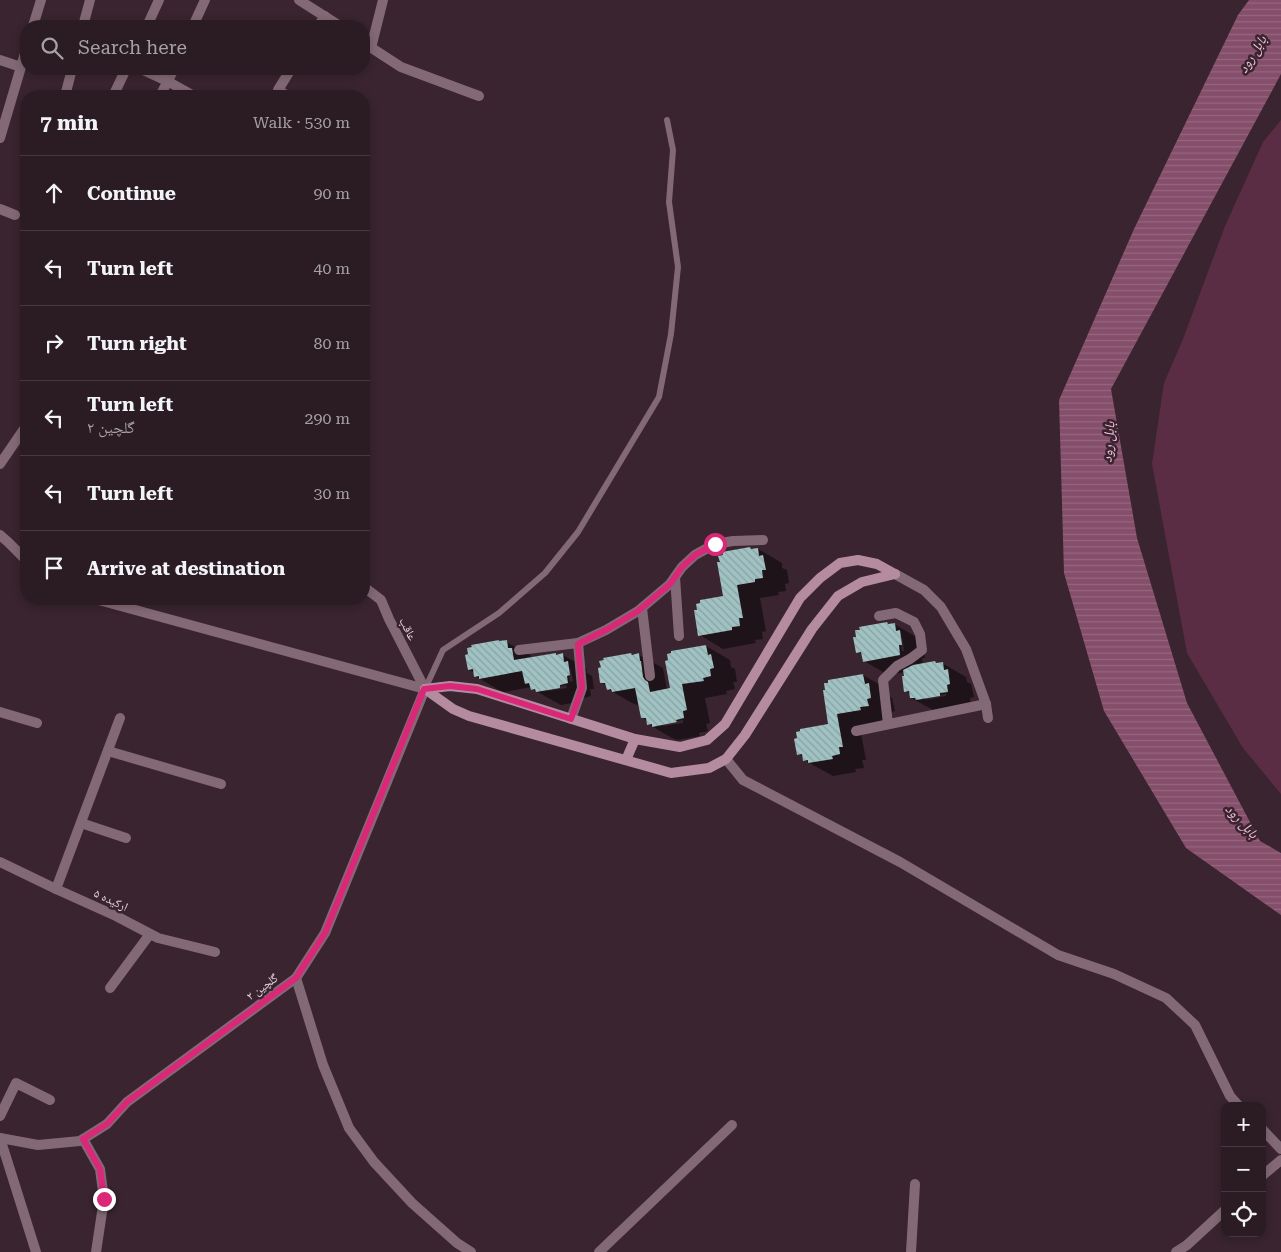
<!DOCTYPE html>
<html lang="en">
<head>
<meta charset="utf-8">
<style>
  :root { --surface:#2b1b23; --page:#372830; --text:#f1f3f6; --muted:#a6a1a6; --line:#473941 }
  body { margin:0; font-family:"Roboto Serif","Noto Naskh Arabic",serif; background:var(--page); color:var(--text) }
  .controls { position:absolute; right:15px; bottom:15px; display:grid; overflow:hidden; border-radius:10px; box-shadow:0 2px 8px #0003 }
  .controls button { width:45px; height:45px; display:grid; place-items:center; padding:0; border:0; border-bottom:1px solid var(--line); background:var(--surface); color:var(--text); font:25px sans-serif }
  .stop { position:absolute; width:15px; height:15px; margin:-11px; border:4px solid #db2777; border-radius:50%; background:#fff }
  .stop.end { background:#db2777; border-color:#fff; box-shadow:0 1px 5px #0008 }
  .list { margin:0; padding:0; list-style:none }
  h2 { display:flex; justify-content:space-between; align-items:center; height:65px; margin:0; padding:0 20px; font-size:21px }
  h2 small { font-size:16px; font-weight:400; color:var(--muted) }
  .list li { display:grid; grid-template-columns:32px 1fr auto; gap:15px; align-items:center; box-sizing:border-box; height:75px; padding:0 20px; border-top:1px solid var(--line) }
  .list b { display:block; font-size:19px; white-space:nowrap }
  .list p { margin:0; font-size:16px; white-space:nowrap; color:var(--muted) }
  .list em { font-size:16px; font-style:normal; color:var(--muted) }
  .icon { flex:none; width:28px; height:28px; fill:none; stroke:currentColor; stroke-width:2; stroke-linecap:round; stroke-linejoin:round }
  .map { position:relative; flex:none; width:1281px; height:1252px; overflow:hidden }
  .search { position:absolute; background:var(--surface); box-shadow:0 2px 8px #0003; left:20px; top:20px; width:350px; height:55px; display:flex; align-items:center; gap:12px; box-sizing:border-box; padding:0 18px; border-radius:20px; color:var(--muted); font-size:19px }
  .panel { position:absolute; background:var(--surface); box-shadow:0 2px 8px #0003; left:20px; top:90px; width:350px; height:515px; border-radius:20px }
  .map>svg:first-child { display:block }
  .green { fill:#5a2d45 }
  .water { fill:url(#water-rules) }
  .shadow { fill:#0007; fill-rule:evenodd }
  .building { fill:url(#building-back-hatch) }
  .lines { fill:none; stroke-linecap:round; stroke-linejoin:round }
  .lane { stroke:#836975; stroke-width:6 }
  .street { stroke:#836975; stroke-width:10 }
  .secondary { stroke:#b48b9f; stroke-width:10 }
  .route { stroke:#db2777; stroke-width:6 }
  .labels { text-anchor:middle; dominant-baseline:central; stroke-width:5; stroke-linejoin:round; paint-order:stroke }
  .street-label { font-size:12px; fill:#e5d6dd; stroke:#39242f }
  .water-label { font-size:14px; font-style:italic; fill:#f7c2dc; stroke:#39242f }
</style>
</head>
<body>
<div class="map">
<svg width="1281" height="1252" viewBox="0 0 1281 1252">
  <defs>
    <pattern id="water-rules" width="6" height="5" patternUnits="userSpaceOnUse" patternTransform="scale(1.25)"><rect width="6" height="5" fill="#854e6b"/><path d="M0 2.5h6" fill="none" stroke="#966780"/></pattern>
    <pattern id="building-back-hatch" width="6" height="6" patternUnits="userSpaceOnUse" patternTransform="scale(1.25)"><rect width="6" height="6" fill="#a0c2c3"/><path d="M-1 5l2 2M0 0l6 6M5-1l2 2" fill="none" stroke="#89a2a3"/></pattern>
  </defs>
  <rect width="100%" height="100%" fill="#39242f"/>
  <polygon class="green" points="1281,120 1281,794 1243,748 1187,653 1152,464 1164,383 1183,339 1225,226 1263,142"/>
  <polygon class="water" points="1249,0 1281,0 1281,74 1111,389 1137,538 1187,703 1260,841 1281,853 1281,915 1186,848 1104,711 1064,573 1059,400 1134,229 1238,15"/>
  <g class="shadow">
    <polygon points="758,549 782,563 782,568 787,570 789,583 785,584 786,591 778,592 779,595 760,598 766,631 762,632 763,639 755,640 756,643 723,649 700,635 698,611 701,604 724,597 753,550"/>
    <path d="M 894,624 L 918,638 L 923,645 L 925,658 L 922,658 L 923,665 L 942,663 L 966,677 L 967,682 L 971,684 L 974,697 L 970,698 L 971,705 L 935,711 L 911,698 L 911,694 L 905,691 L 905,672 L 888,675 L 864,661 L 863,655 L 857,652 L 889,625 ZM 900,637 L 902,637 L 904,651 L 902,651 ZM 946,694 L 946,696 L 926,700 L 926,697 Z"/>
    <path d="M 506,642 L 530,655 L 531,658 L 555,654 L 558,656 L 563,655 L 586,668 L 587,673 L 592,676 L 594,689 L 590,689 L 591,696 L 583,698 L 583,701 L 561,705 L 532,689 L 531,687 L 504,692 L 499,690 L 475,676 L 475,673 L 469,670 ZM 568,668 L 570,668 L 573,681 L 570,682 ZM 566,685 L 567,688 L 547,691 L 547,689 Z"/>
    <path d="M 706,646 L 730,660 L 731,667 L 735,669 L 737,682 L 733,682 L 735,689 L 726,691 L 727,694 L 705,698 L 710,723 L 706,724 L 708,731 L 699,733 L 700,736 L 677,740 L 672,738 L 648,724 L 647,721 L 642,717 L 640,704 L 637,705 L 632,703 L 608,689 L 607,686 L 602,683 L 631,654 L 634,656 L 639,655 L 663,668 L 667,690 L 671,689 ZM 683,720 L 683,723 L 663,726 L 663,724 Z"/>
    <polygon points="863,675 887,689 888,696 892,698 895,711 891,712 892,719 860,728 866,760 862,760 864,768 855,769 856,772 833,776 804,760 804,757 798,754 802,732 830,725 824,691"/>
  </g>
  <g class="building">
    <polygon points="750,547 751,549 758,548 759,556 763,555 766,570 762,570 763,578 755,579 755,582 737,585 743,618 739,618 740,626 732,627 732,630 698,636 694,610 697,610 696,604 700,603 700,600 723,596 717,562 720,562 718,556 723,555 722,552"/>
    <polygon points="887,622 888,624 895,623 896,631 900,630 902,645 899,645 900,655 863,662 861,652 856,653 853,637 856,637 855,630 860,630 859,627"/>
    <polygon points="499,640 499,641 507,640 508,648 512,648 514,660 556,653 556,655 563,653 564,662 568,661 570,675 567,676 568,683 560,685 560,688 536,692 535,689 531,690 529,683 525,684 522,671 479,679 479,676 474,677 473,669 468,670 465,655 468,654 467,648 472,647 471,645"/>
    <polygon points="706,645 708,655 711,654 714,668 710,669 711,676 703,678 704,681 682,684 687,710 683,711 684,718 676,720 677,722 652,727 652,724 647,725 646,718 641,718 635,688 612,692 611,689 607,690 605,683 600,683 598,668 601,667 599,661 604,660 603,658 631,653 632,655 639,653 640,661 641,661 643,677 645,680 648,682 650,692 670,688 665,661 668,660 667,654 671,653 671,651"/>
    <polygon points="935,661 936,663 943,662 944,670 948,669 950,684 947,685 948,692 940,693 940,696 916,700 915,698 910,698 909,691 904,692 902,676 904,676 903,670 913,665"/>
    <polygon points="863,674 865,684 869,683 871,698 867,699 869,706 860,707 861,710 837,714 843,747 839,747 840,754 832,756 833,759 808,763 808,760 803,761 802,754 797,755 794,739 797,738 796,732 800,731 800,729 828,724 823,690 825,690 824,683 828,683 828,680"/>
  </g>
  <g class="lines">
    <polyline class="lane" points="425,689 443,650 499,613 545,573 578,532 659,397 671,334 678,267 669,202 673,150 667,120"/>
    <g class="street">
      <polyline points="299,0 340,26"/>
      <polyline points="33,26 41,0"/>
      <polyline points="83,26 90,0"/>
      <polyline points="147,26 159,0"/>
      <polyline points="193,26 205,0"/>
      <polyline points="318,26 325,16"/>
      <polyline points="364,43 401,67 479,96"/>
      <polyline points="371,48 383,0"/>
      <polyline points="0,60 21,67"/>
      <polyline points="141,69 169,82 194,96"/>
      <polyline points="115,92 126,69"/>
      <polyline points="65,96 72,69"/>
      <polyline points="160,96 174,69"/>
      <polyline points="288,96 278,90 291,69"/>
      <polyline points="0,138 26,50"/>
      <polyline points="0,209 15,215"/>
      <polyline points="0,464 26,426"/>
      <polyline points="0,535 8,542 26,560"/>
      <polyline points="895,574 924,590 941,607 966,649 986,704 988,718"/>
      <polyline points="675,577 679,636"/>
      <polyline points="364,587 381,600 389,619 425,689"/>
      <polyline points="95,599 425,689"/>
      <polyline points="642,608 650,676"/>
      <polyline points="879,616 896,613 914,622 920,634 922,650 910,659 897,666 883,680 888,724"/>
      <polyline points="519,650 578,643 606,630 638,611 670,584 682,567 695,555 715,544 733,541 763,540"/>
      <polyline points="0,712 37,723"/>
      <polyline points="571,719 582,688 578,643"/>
      <polyline points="856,731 986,704"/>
      <polyline points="108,751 221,784"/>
      <polyline points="726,759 743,780 900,862 1058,955 1114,974 1166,998 1195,1025 1230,1096 1239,1106"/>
      <polyline points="81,823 126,838"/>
      <polyline points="0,862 56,889 116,916 158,938 215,952"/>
      <polyline points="56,889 120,718"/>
      <polyline points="296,978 323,1065 349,1128 374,1162 412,1203 457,1243 471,1252"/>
      <polyline points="110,988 150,934"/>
      <polyline points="0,1116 16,1083 50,1100"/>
      <polyline points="1262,1129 1281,1149"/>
      <polyline points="0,1138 38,1145 80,1141 107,1124 127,1102 296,978 325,933 425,689"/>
      <polyline points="0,1138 36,1252"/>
      <polyline points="83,1139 100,1169 104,1199 96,1252"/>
      <polyline points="1262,1176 1281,1160"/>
      <polyline points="599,1252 732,1125"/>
      <polyline points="911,1252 915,1184"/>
      <polyline points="1176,1252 1187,1245 1225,1210"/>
    </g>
    <g class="secondary">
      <polyline points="425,689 453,709 469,716 671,773 709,768 726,759 745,735 812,629 838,596 862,582 895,574"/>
      <polyline points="425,689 450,686 477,689 635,739 680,747 707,740 725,724 800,598 820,578 840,563 858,560 877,564 895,574"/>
      <polyline points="626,760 635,739"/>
    </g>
  </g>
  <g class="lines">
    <polyline class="route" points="104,1199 100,1169 83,1139 107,1124 127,1102 296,978 325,933 424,689 450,686 477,689 571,719 582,688 578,644 606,630 638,611 670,584 682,567 695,555 715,544"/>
  </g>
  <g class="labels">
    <g class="street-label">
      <text transform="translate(408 629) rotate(63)">عاقب</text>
      <text transform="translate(111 900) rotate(25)">ارکیده ۵</text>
      <text transform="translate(262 987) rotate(-36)">گلچین ۲</text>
    </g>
    <g class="water-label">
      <text transform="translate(1252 54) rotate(-58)">بابل رود</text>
      <text transform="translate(1108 442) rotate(-86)">بابل رود</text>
      <text transform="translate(1242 821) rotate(47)">بابل رود</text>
    </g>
  </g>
</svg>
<div class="controls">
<button>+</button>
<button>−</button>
<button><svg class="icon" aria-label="locate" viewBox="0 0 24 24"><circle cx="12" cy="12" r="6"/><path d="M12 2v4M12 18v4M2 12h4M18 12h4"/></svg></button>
</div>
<div class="stop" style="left:715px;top:544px"></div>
<div class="stop end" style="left:104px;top:1199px"></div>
<div class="search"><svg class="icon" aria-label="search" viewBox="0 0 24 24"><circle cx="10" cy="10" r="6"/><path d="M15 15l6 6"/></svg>Search here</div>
<section class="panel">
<h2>7 min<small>Walk · 530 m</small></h2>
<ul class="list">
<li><svg class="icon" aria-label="ahead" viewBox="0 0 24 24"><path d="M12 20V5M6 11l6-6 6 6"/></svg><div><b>Continue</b></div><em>90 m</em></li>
<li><svg class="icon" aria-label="left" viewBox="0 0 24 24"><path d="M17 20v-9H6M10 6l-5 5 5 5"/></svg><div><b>Turn left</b></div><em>40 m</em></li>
<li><svg class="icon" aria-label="right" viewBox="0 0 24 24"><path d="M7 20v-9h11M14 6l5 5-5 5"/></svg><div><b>Turn right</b></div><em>80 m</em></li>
<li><svg class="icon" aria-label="left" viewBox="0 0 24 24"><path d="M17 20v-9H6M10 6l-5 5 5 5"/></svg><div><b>Turn left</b><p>گلچین ۲</p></div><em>290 m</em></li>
<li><svg class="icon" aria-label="left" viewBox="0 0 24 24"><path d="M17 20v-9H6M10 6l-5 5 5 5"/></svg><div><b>Turn left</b></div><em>30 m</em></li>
<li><svg class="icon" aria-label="arrive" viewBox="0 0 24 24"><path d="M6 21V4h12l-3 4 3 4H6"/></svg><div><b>Arrive at destination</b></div></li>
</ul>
</section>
</div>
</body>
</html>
